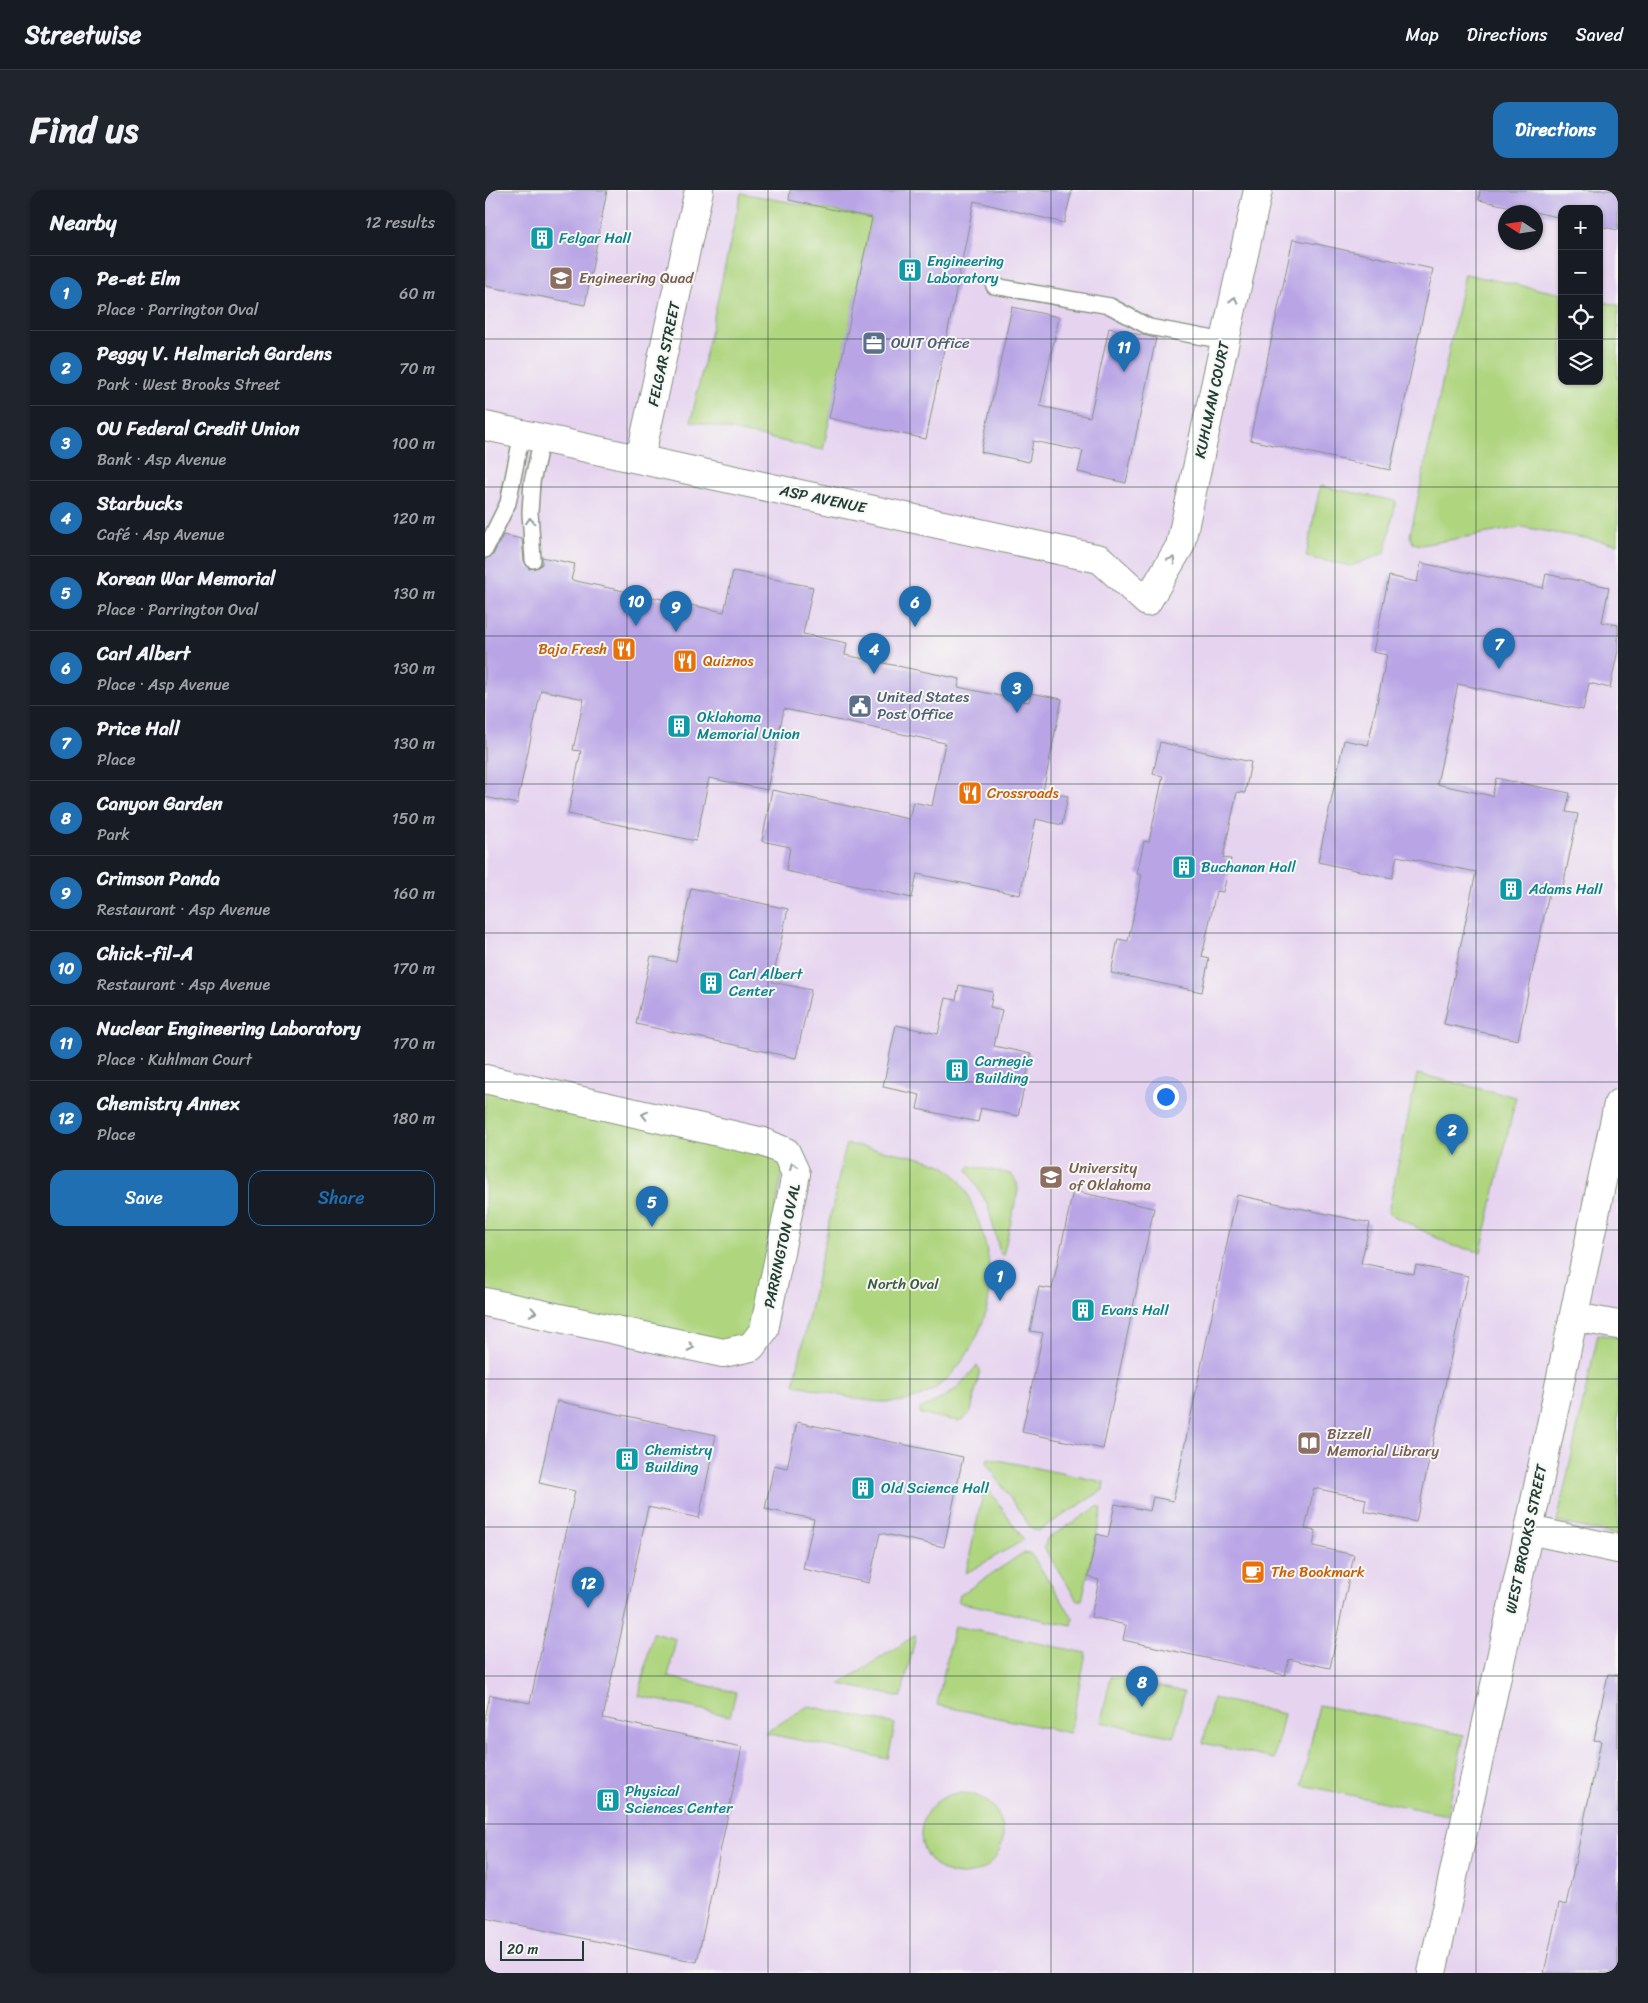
<!DOCTYPE html>
<html lang="en">
<head>
<meta charset="utf-8">
<style>
  :root { --surface:#171b24; --page:#20242c; --text:#f1f3f6; --muted:#9ea1a6; --line:#363941; --accent:#1f6fb2 }
  body { margin:0; font-family:Sriracha,sans-serif; background:var(--page); color:var(--text) }
  .controls { position:absolute; right:15px; top:15px; display:grid; overflow:hidden; border-radius:10px; box-shadow:0 1px 4px #0004 }
  .controls button { width:45px; height:45px; display:grid; place-items:center; padding:0; border:0; border-bottom:1px solid var(--line); background:var(--surface); color:var(--text); font:25px sans-serif }
  .compass { position:absolute; left:1013px; top:15px; width:45px; height:45px; border-radius:50%; background:var(--surface); box-shadow:0 1px 4px #0004; rotate:282deg }
  .scale { position:absolute; left:15px; bottom:12px; width:84px; box-sizing:border-box; padding-left:5px; border:2px solid #1f3d34; border-top:0; font-size:14px; line-height:18px; white-space:nowrap; color:#1f3d34; -webkit-text-stroke:4px #f6f6f2; paint-order:stroke }
  .you { position:absolute; left:680px; top:906px; width:18px; height:18px; margin:-12px; border:4px solid #fff; border-radius:50%; background:#1a73e8; box-shadow:0 0 0 8px #1a73e833 }
  .badge { display:grid; place-items:center; width:32px; height:32px; border-radius:50%; background:var(--accent); color:#fff; font-size:16px; font-weight:700 }
  .pin { position:absolute; translate:-50% -41px; filter:drop-shadow(0 1px 2px #0008) }
  .pin::after { content:''; position:absolute; top:26px; width:18px; height:15px; background:inherit; clip-path:polygon(0 0,100% 0,50% 100%) }
  .list { margin:0; padding:0; list-style:none }
  h2 { display:flex; justify-content:space-between; align-items:center; height:65px; margin:0; padding:0 20px; font-size:21px }
  h2 small { font-size:16px; font-weight:400; color:var(--muted) }
  .list li { display:grid; grid-template-columns:32px 1fr auto; gap:15px; align-items:center; box-sizing:border-box; height:75px; padding:0 20px; border-top:1px solid var(--line) }
  .list b { display:block; font-size:19px; white-space:nowrap }
  .list p { margin:0; font-size:16px; white-space:nowrap; color:var(--muted) }
  .list em { font-size:16px; font-style:normal; color:var(--muted) }
  .actions { display:flex; gap:10px; padding:15px 20px }
  .actions a { flex:1; padding:11px 0; border:1px solid var(--accent); border-radius:15px; text-align:center; font-size:18px; color:var(--accent) }
  .actions .main { background:var(--accent); color:#fff }
  .icon { flex:none; width:28px; height:28px; fill:none; stroke:currentColor; stroke-width:2; stroke-linecap:round; stroke-linejoin:round }
  .map { position:relative; flex:none; width:1133px; height:1783px; overflow:hidden; border-radius:15px }
  header { display:flex; align-items:center; gap:30px; box-sizing:border-box; height:70px; padding:0 25px; background:var(--surface); border-bottom:1px solid var(--line) }
  header strong { font-size:24px }
  nav { display:flex; gap:28px; margin-inline-start:auto; font-size:18px }
  .intro { display:flex; align-items:center; justify-content:space-between; box-sizing:border-box; height:120px; padding:0 30px }
  h1 { margin:0; font-size:35px }
  .button { padding:12px 22px; border-radius:15px; background:var(--accent); color:#fff; font-size:18px; font-weight:700 }
  main { display:flex; gap:30px; padding:0 30px }
  aside { flex:1; background:var(--surface); border-radius:15px; box-shadow:0 1px 4px #0004 }
  .map>svg:first-child { display:block }
  .built { fill:#e6d3f0; fill-rule:evenodd }
  .green { fill:#afd57f; stroke:#67895a }
  .building { fill:#b9a5e6 }
  .lines { fill:none; stroke-linecap:round; stroke-linejoin:round }
  .lane-casing { stroke:#869280; stroke-width:18 }
  .street-casing { stroke:#869280; stroke-width:30 }
  .lane { stroke:#fff; stroke-width:15 }
  .street { stroke:#fff; stroke-width:28 }
  .oneway { stroke:#8f9e9a }
  .grid { fill:none; stroke:#1f3d34; stroke-width:1; stroke-opacity:0.55 }
  .labels { text-anchor:middle; dominant-baseline:central; stroke-width:4; stroke-linejoin:round; paint-order:stroke }
  .culture-label { font-size:15px; fill:#0d838f; stroke:#f6f6f2; text-anchor:start }
  .education-label { font-size:15px; fill:#785e54; stroke:#f6f6f2; text-anchor:start }
  .service-label { font-size:15px; fill:#4e5e75; stroke:#f6f6f2; text-anchor:start }
  .street-label { font-size:15px; fill:#1f3d34; stroke:#f6f6f2 }
  .food-label { font-size:15px; fill:#c56008; stroke:#f6f6f2; text-anchor:start }
  .park-label { font-size:15px; fill:#3c5b43; stroke:#f6f6f2 }
</style>
</head>
<body>
<header>
<strong>Streetwise</strong>
<nav><a>Map</a><a>Directions</a><a>Saved</a></nav>
</header>
<div class="intro"><h1>Find us</h1><a class="button">Directions</a></div>
<main>
<aside>
<h2>Nearby<small>12 results</small></h2>
<ul class="list">
<li><span class="badge">1</span><div><b>Pe-et Elm</b><p>Place · Parrington Oval</p></div><em>60 m</em></li>
<li><span class="badge">2</span><div><b>Peggy V. Helmerich Gardens</b><p>Park · West Brooks Street</p></div><em>70 m</em></li>
<li><span class="badge">3</span><div><b>OU Federal Credit Union</b><p>Bank · Asp Avenue</p></div><em>100 m</em></li>
<li><span class="badge">4</span><div><b>Starbucks</b><p>Café · Asp Avenue</p></div><em>120 m</em></li>
<li><span class="badge">5</span><div><b>Korean War Memorial</b><p>Place · Parrington Oval</p></div><em>130 m</em></li>
<li><span class="badge">6</span><div><b>Carl Albert</b><p>Place · Asp Avenue</p></div><em>130 m</em></li>
<li><span class="badge">7</span><div><b>Price Hall</b><p>Place</p></div><em>130 m</em></li>
<li><span class="badge">8</span><div><b>Canyon Garden</b><p>Park</p></div><em>150 m</em></li>
<li><span class="badge">9</span><div><b>Crimson Panda</b><p>Restaurant · Asp Avenue</p></div><em>160 m</em></li>
<li><span class="badge">10</span><div><b>Chick-fil-A</b><p>Restaurant · Asp Avenue</p></div><em>170 m</em></li>
<li><span class="badge">11</span><div><b>Nuclear Engineering Laboratory</b><p>Place · Kuhlman Court</p></div><em>170 m</em></li>
<li><span class="badge">12</span><div><b>Chemistry Annex</b><p>Place</p></div><em>180 m</em></li>
</ul>
<div class="actions"><a class="main">Save</a><a>Share</a></div>
</aside>
<div class="map">
<svg width="1133" height="1783" viewBox="0 0 1133 1783">
  <rect width="100%" height="100%" fill="#f6f6f2"/>
  <filter id="ink" filterUnits="userSpaceOnUse"><feTurbulence type="fractalNoise" baseFrequency=".02" numOctaves="2"/><feDisplacementMap in="SourceGraphic" scale="10" xChannelSelector="R" yChannelSelector="G"/><feConvolveMatrix kernelMatrix="1 2 1 2 8 2 1 2 1" color-interpolation-filters="sRGB"/></filter>
  <filter id="wash" filterUnits="userSpaceOnUse"><feTurbulence type="fractalNoise" baseFrequency=".0096" numOctaves="4" result="noise"/><feDisplacementMap in="SourceGraphic" scale="20" xChannelSelector="R" yChannelSelector="G"/><feGaussianBlur stdDeviation="1.12" result="paint"/><feColorMatrix in="noise" values="0 0 0 0 0 0 0 0 0 0 0 0 0 0 0 0 0 1.4 0 .05"/><feComposite in="paint" operator="in"/></filter>
  <g filter="url(#wash)">
    <rect width="100%" height="100%" fill="#ece6cb"/>
    <path class="built" d="M 0,0 L 1133,0 L 1133,1783 L 0,1783 ZM 1077,19 L 1114,19 L 1114,191 L 1077,191 ZM 1021,22 L 1050,22 L 1050,52 L 1021,52 Z"/>
    <g class="green">
      <polygon points="256,3 387,28 338,260 206,231"/>
      <polygon points="980,84 1077,104 1077,191 1114,191 1114,111 1133,115 1133,354 1037,337 936,355 928,353 925,346"/>
      <polygon points="835,296 911,311 900,363 866,376 821,367"/>
      <polygon points="932,884 1031,907 996,1062 968,1056 903,1023"/>
      <polygon points="0,889 301,962 266,1157 0,1112"/>
      <path d="M 361,954 C 386,959 439,965 460,977 C 476,987 482,1003 489,1020 C 499,1044 505,1067 505,1093 C 505,1136 473,1194 431,1208 C 394,1220 346,1202 309,1194 Z"/>
      <polygon points="485,976 526,984 532,993 533,1000 518,1066 515,1063 503,1015 484,983 482,979"/>
      <polygon points="1113,1144 1133,1148 1133,1345 1072,1332"/>
      <polygon points="492,1176 495,1179 486,1222 479,1229 473,1231 435,1224 435,1219 458,1208 471,1199"/>
      <polygon points="503,1268 619,1292 618,1300 553,1341 546,1338 502,1274"/>
      <polygon points="500,1294 539,1350 481,1383"/>
      <polygon points="614,1316 617,1320 597,1410 592,1410 559,1358 562,1349"/>
      <polygon points="538,1363 546,1364 588,1428 587,1436 473,1412 475,1405"/>
      <polygon points="469,1436 601,1463 585,1543 452,1515"/>
      <polygon points="168,1443 191,1449 183,1487 251,1502 245,1526 154,1506"/>
      <polygon points="431,1445 416,1507 355,1494"/>
      <polygon points="626,1486 699,1502 689,1547 616,1532"/>
      <polygon points="728,1508 799,1524 789,1569 718,1553"/>
      <polygon points="834,1515 979,1545 962,1625 817,1595"/>
      <polygon points="323,1516 410,1534 403,1569 280,1543"/>
      <circle cx="477" cy="1644" r="41"/>
    </g>
    <g id="blocks">
      <g class="building">
        <polygon points="0,0 122,0 100,115 0,96"/>
        <polygon points="305,0 587,0 579,33 489,11 441,249 344,228 387,28 304,10"/>
        <polygon points="995,0 1133,0 1133,40 1114,36 1114,19 1077,19 1077,28 994,10"/>
        <polygon points="808,49 948,79 905,280 765,250"/>
        <polygon points="527,117 574,127 555,216 605,227 624,138 671,148 641,293 593,282 598,261 548,251 544,272 496,262"/>
        <polygon points="18,345 37,349 39,371 44,379 54,377 57,374 57,367 90,374 86,390 239,422 248,381 328,397 318,444 362,453 360,465 475,489 473,497 544,512 546,503 577,509 558,601 583,606 577,635 551,629 535,705 432,684 427,708 301,681 305,657 277,651 287,600 424,629 428,612 447,616 460,553 299,519 282,600 224,588 211,651 83,624 96,561 88,560 99,509 56,500 32,614 0,607 0,369 8,365"/>
        <polygon points="936,373 1058,398 1061,384 1124,397 1117,432 1133,435 1133,460 1125,498 1104,493 1098,520 973,494 952,594 1007,606 1011,588 1044,595 1085,603 1081,622 1093,624 1077,701 1065,698 1033,850 959,834 991,682 912,666 907,688 833,672 859,550 883,555 902,465 888,462 904,386 932,392"/>
        <polygon points="675,552 766,572 760,603 752,602 738,668 746,669 738,702 731,701 717,767 724,769 717,802 626,783 633,749 643,751 657,685 652,684 659,651 664,652 678,586 668,584"/>
        <polygon points="206,698 303,719 287,792 326,800 311,868 151,834 166,766 191,772"/>
        <polygon points="474,795 508,802 505,817 517,820 509,856 546,864 533,926 496,918 493,932 432,919 435,905 398,897 411,835 453,844 461,808 471,810"/>
        <polygon points="588,1001 669,1018 618,1259 537,1242 558,1143 545,1141 554,1097 567,1099"/>
        <polygon points="752,1005 885,1033 876,1073 929,1084 931,1075 983,1086 931,1332 879,1321 881,1309 829,1298 820,1339 831,1341 828,1356 869,1365 845,1478 804,1469 800,1485 638,1450 641,1435 606,1427 614,1390 603,1387 612,1344 623,1347 630,1314 665,1321 668,1307 688,1311"/>
        <polygon points="72,1211 231,1245 214,1328 163,1317 118,1528 257,1557 212,1772 0,1728 0,1528 5,1505 45,1513 90,1301 54,1293"/>
        <polygon points="312,1232 478,1267 459,1357 395,1343 384,1393 318,1379 329,1329 280,1319 289,1275 302,1278"/>
        <polygon points="1123,1484 1133,1485 1133,1783 1059,1783 1074,1713 1081,1715 1116,1551 1109,1550"/>
      </g>
    </g>
  </g>
  <g filter="url(#ink)">
    <use href="#blocks" fill-opacity="0" stroke="#869280" stroke-width="1"/>
    <g class="lines">
      <g class="lane-casing">
        <g id="lane">
          <polyline points="509,96 625,116 664,137 740,151"/>
          <polyline points="0,360 23,313 37,243"/>
          <polyline points="48,370 45,322 47,292 57,248"/>
        </g>
      </g>
      <g class="street-casing">
        <g id="street">
          <polyline points="0,236 615,369 662,412 695,356 773,0"/>
          <polyline points="155,269 214,0"/>
          <polyline points="0,889 278,952 301,962 311,984 279,1140 266,1157 238,1163 0,1112"/>
          <polyline points="1090,1127 1133,1135"/>
          <polyline points="1044,1340 1133,1359"/>
          <polyline points="947,1783 1044,1340 1133,914"/>
        </g>
      </g>
      <use href="#lane" class="lane"/>
      <use href="#street" class="street"/>
    </g>
    <defs><path id="oneway-chevron" d="M-2-3.5L2.5 0L-2 3.5" fill="none" stroke-width="1.6" stroke-linecap="round" stroke-linejoin="round" transform="scale(1.25)"/></defs>
    <g class="oneway">
      <use href="#oneway-chevron" transform="translate(749 110) rotate(-78)"/>
      <use href="#oneway-chevron" transform="translate(45 331) rotate(-93)"/>
      <use href="#oneway-chevron" transform="translate(687 370) rotate(-59)"/>
      <use href="#oneway-chevron" transform="translate(160 925) rotate(-167)"/>
      <use href="#oneway-chevron" transform="translate(308 976) rotate(-112)"/>
      <use href="#oneway-chevron" transform="translate(48 1122) rotate(12)"/>
      <use href="#oneway-chevron" transform="translate(206 1157) rotate(12)"/>
    </g>
  </g>
  <path class="grid" d="M 142,0 L 142,1783M 283,0 L 283,1783M 425,0 L 425,1783M 566,0 L 566,1783M 708,0 L 708,1783M 850,0 L 850,1783M 991,0 L 991,1783M 0,149 L 1077,149M 1114,149 L 1133,149M 0,297 L 1133,297M 0,446 L 1133,446M 0,594 L 1133,594M 0,743 L 1133,743M 0,892 L 1133,892M 0,1040 L 1133,1040M 0,1189 L 1133,1189M 0,1337 L 1133,1337M 0,1486 L 1133,1486M 0,1634 L 1133,1634"/>
  <defs>
    <g id="building-square" transform="scale(1.25)"><rect x="-9" y="-9" width="18" height="18" rx="4" fill="#0f9aa8" stroke="#f6f6f2"/><path d="M-4-6H4V6H1V3H-1V6H-4ZM-2.5-4.3h1.7v1.8h-1.7ZM.8-4.3h1.7v1.8H.8ZM-2.5-1h1.7V.8h-1.7ZM.8-1h1.7V.8H.8Z" fill="#fff"/></g>
    <g id="university-square" transform="scale(1.25)"><rect x="-9" y="-9" width="18" height="18" rx="4" fill="#8d6e63" stroke="#f6f6f2"/><path d="M0-5L7-2L0 1L-7-2ZM-4 1L0 2.5L4 1V4Q0 6-4 4Z" fill="#fff"/></g>
    <g id="office-square" transform="scale(1.25)"><rect x="-9" y="-9" width="18" height="18" rx="4" fill="#5c6f8a" stroke="#f6f6f2"/><path d="M-6-3h4V-5.5h4V-3h4V5H-6ZM-1-4.5V-3h2v-1.5ZM-6 0V1H6V0Z" fill="#fff"/></g>
    <g id="restaurant-square" transform="scale(1.25)"><rect x="-9" y="-9" width="18" height="18" rx="4" fill="#e8710a" stroke="#f6f6f2"/><path d="M-5-6h1v4h1v-4h1v4h1v-4h1v5L-1.5 .5V6h-2V.5L-5-1ZM5-6V6H3V1.5H1.5Q1.5-4 5-6Z" fill="#fff"/></g>
    <g id="civic-square" transform="scale(1.25)"><rect x="-9" y="-9" width="18" height="18" rx="4" fill="#5c6f8a" stroke="#f6f6f2"/><path d="M-.6-6.5H3V-4.5H.6V-3L4-1V1h2V6H-6V1h2V-1L-.6-3ZM-1.2 2.5V6h2.4V2.5Z" fill="#fff"/></g>
    <g id="library-square" transform="scale(1.25)"><rect x="-9" y="-9" width="18" height="18" rx="4" fill="#8d6e63" stroke="#f6f6f2"/><path d="M-6-4Q-3-5.5-.7-3.5V5Q-3 3-6 4ZM6-4Q3-5.5 .7-3.5V5Q3 3 6 4Z" fill="#fff"/></g>
    <g id="cafe-square" transform="scale(1.25)"><rect x="-9" y="-9" width="18" height="18" rx="4" fill="#e8710a" stroke="#f6f6f2"/><path d="M-5.5-4.5H6V0H3Q3 3.5 0 3.5H-2.5Q-5.5 3.5-5.5 0ZM3-3.2v2h1.7v-2ZM-6 4.5H4V6H-6Z" fill="#fff"/></g>
  </defs>
  <g fill-rule="evenodd">
    <use href="#building-square" x="57" y="48"/>
    <use href="#building-square" x="425" y="80"/>
    <use href="#university-square" x="76" y="88"/>
    <use href="#office-square" x="389" y="153"/>
    <use href="#restaurant-square" x="139" y="459"/>
    <use href="#restaurant-square" x="200" y="471"/>
    <use href="#civic-square" x="375" y="516"/>
    <use href="#building-square" x="194" y="536"/>
    <use href="#restaurant-square" x="485" y="603"/>
    <use href="#building-square" x="699" y="677"/>
    <use href="#building-square" x="1026" y="699"/>
    <use href="#building-square" x="226" y="793"/>
    <use href="#building-square" x="472" y="880"/>
    <use href="#university-square" x="566" y="987"/>
    <use href="#building-square" x="598" y="1120"/>
    <use href="#library-square" x="824" y="1253"/>
    <use href="#building-square" x="142" y="1269"/>
    <use href="#building-square" x="378" y="1298"/>
    <use href="#cafe-square" x="768" y="1382"/>
    <use href="#building-square" x="123" y="1610"/>
  </g>
  <g class="labels">
    <g class="culture-label">
      <text x="74" y="48">Felgar Hall</text>
      <text x="442" y="71">Engineering<tspan x="442" dy="17">Laboratory</tspan></text>
      <text x="212" y="527">Oklahoma<tspan x="212" dy="17">Memorial Union</tspan></text>
      <text x="716" y="677">Buchanan Hall</text>
      <text x="1044" y="699">Adams Hall</text>
      <text x="244" y="784">Carl Albert<tspan x="244" dy="17">Center</tspan></text>
      <text x="490" y="871">Carnegie<tspan x="490" dy="17">Building</tspan></text>
      <text x="616" y="1120">Evans Hall</text>
      <text x="160" y="1260">Chemistry<tspan x="160" dy="17">Building</tspan></text>
      <text x="396" y="1298">Old Science Hall</text>
      <text x="140" y="1601">Physical<tspan x="140" dy="17">Sciences Center</tspan></text>
    </g>
    <g class="education-label">
      <text x="94" y="88">Engineering Quad</text>
      <text x="584" y="978">University<tspan x="584" dy="17">of Oklahoma</tspan></text>
      <text x="842" y="1244">Bizzell<tspan x="842" dy="17">Memorial Library</tspan></text>
    </g>
    <g class="service-label">
      <text x="406" y="153">OUIT Office</text>
      <text x="392" y="507">United States<tspan x="392" dy="17">Post Office</tspan></text>
    </g>
    <g class="street-label">
      <text transform="translate(179 164) rotate(-78)">FELGAR STREET</text>
      <text transform="translate(727 210) rotate(-78)">KUHLMAN COURT</text>
      <text transform="translate(338 309) rotate(12)">ASP AVENUE</text>
      <text transform="translate(297 1056) rotate(-78)">PARRINGTON OVAL</text>
      <text transform="translate(1041 1349) rotate(-78)">WEST BROOKS STREET</text>
    </g>
    <g class="food-label">
      <text x="122" y="459" text-anchor="end">Baja Fresh</text>
      <text x="218" y="471">Quiznos</text>
      <text x="502" y="603">Crossroads</text>
      <text x="786" y="1382">The Bookmark</text>
    </g>
    <g class="park-label">
      <text x="418" y="1094">North Oval</text>
    </g>
  </g>
</svg>
<div class="controls">
<button>+</button>
<button>−</button>
<button><svg class="icon" aria-label="locate" viewBox="0 0 24 24"><circle cx="12" cy="12" r="6"/><path d="M12 2v4M12 18v4M2 12h4M18 12h4"/></svg></button>
<button><svg class="icon" aria-label="layers" viewBox="0 0 24 24"><path d="M12 4l9 5-9 5-9-5zM3 14l9 5 9-5"/></svg></button>
</div>
<svg class="compass" viewBox="-18 -18 36 36"><path d="M0-13l5 13h-10z" fill="#e53935"/><path d="M0 13l5-13h-10z" fill="#9ea1a6"/></svg>
<div class="scale">20 m</div>
<div class="you"></div>
<div class="pin badge" style="left:515px;top:1111px">1</div>
<div class="pin badge" style="left:967px;top:965px">2</div>
<div class="pin badge" style="left:532px;top:523px">3</div>
<div class="pin badge" style="left:389px;top:484px">4</div>
<div class="pin badge" style="left:167px;top:1037px">5</div>
<div class="pin badge" style="left:430px;top:437px">6</div>
<div class="pin badge" style="left:1014px;top:479px">7</div>
<div class="pin badge" style="left:657px;top:1517px">8</div>
<div class="pin badge" style="left:191px;top:442px">9</div>
<div class="pin badge" style="left:151px;top:436px">10</div>
<div class="pin badge" style="left:639px;top:182px">11</div>
<div class="pin badge" style="left:103px;top:1418px">12</div>
</div>
</main>
</body>
</html>
